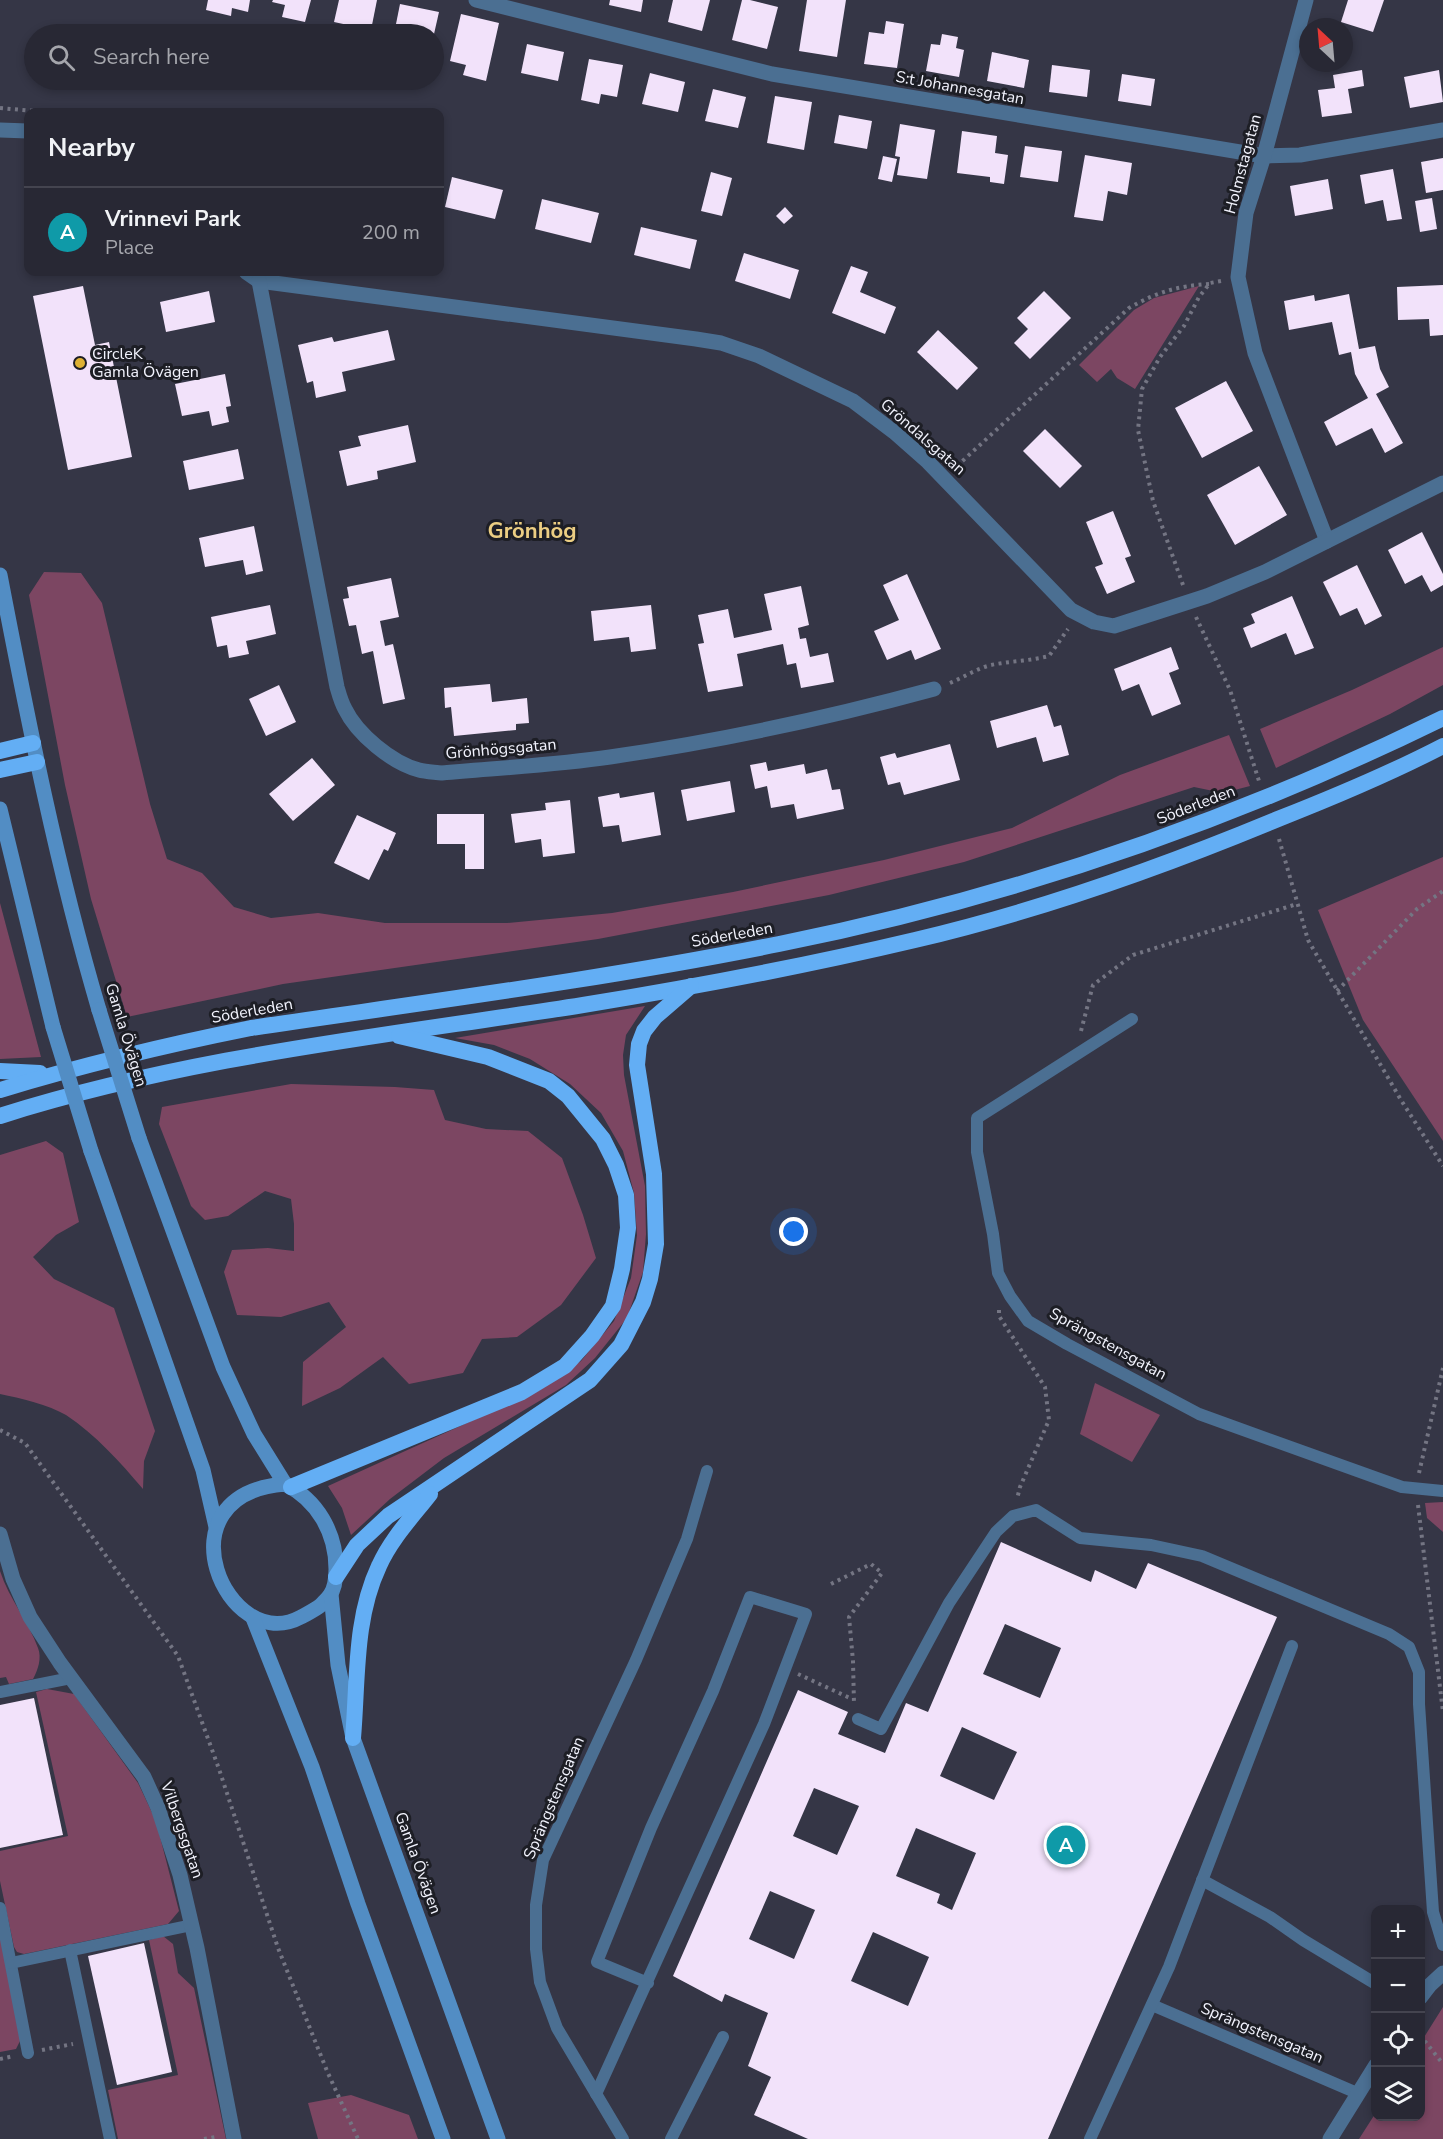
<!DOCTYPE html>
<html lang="en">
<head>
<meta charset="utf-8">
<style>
  :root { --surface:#282834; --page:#30303c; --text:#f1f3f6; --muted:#a5a6ac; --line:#44444f; --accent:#8bbbb9 }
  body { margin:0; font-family:"Nunito Sans",sans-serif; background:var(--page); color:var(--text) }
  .controls { position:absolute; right:18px; bottom:18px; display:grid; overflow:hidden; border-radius:12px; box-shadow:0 3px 9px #0003 }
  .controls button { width:54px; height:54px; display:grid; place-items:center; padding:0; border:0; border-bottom:2px solid var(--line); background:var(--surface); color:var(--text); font:30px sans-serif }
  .compass { position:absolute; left:1299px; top:18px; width:54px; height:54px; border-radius:50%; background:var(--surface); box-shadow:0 3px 9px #0003; rotate:334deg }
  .you { position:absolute; left:794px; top:1232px; width:21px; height:21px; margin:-15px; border:4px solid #fff; border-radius:50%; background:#1a73e8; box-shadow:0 0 0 9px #1a73e833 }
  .badge { display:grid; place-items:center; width:39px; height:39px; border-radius:50%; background:var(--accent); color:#fff; font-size:20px; font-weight:700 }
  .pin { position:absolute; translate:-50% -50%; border:3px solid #fff; box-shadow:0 2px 6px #0006 }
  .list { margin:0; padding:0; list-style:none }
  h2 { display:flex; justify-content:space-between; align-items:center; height:78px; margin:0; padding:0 24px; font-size:26px }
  h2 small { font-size:20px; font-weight:400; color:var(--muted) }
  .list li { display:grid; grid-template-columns:39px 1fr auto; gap:18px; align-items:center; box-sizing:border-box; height:90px; padding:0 24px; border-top:2px solid var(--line) }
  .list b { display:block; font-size:22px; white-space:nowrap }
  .list p { margin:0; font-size:20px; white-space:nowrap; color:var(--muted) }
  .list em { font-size:20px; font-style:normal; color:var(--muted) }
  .icon { flex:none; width:33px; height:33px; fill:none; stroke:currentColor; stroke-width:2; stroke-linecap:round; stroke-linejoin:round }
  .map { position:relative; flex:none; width:1443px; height:2139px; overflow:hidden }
  .search { position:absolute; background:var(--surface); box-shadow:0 3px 9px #0003; left:24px; top:24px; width:420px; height:66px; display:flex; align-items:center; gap:15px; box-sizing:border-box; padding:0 21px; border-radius:33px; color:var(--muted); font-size:22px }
  .panel { position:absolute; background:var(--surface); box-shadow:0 3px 9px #0003; left:24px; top:108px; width:420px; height:168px; border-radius:12px }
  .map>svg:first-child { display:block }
  .green { fill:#7c4662 }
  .building { fill:#f2e2fa; fill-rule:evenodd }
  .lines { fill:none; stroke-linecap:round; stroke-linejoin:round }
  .path { stroke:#747583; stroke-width:4; stroke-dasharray:3 4.5; stroke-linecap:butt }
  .service { stroke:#4b6f92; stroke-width:12 }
  .minor { stroke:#4b6f92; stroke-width:15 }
  .secondary { stroke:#528dc4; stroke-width:15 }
  .trunk { stroke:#63aef4; stroke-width:16 }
  .secondary-bridge { stroke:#528dc4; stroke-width:15 }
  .poi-dot { fill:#ddb133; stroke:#1d1e25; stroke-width:2 }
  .labels { text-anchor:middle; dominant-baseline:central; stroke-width:6; stroke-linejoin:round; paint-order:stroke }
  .street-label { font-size:16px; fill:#f2f3fd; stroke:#1d1e25 }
  .poi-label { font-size:16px; fill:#f2f3fd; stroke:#1d1e25; text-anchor:start }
  .district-label { font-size:22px; font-weight:bold; fill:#ecce83; stroke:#1d1e25 }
</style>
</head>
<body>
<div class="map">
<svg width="1443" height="2139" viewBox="0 0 1443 2139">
  <rect width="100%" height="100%" fill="#353646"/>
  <g class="green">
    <polygon points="1199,286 1135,389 1117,378 1111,369 1097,382 1079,365 1134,310 1154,298"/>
    <polygon points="44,572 81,573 102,603 150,804 167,859 202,873 234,907 271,918 318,913 385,923 507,923 612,913 733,892 884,860 1012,828 1120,775 1229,735 1250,786 1223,793 1194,787 964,862 829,895 598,939 283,984 127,1017 91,899 65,785 29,595"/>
    <polygon points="1443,647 1443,685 1390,714 1276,768 1260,729 1352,690"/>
    <polygon points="1443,857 1443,1141 1363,1020 1318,910"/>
    <polygon points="0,903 41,1057 0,1059"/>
    <polygon points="645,1006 626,1035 623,1055 624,1075 645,1186 646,1234 643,1272 627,1318 595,1358 566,1385 444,1458 390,1499 351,1535 342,1508 328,1486 540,1390 581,1361 614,1321 631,1278 637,1235 634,1193 623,1151 601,1113 570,1084 530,1059 494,1045 455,1038"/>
    <polygon points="291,1084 395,1087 434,1090 445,1120 486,1129 528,1131 562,1158 583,1215 596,1258 561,1305 517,1337 482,1339 463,1373 409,1384 383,1357 340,1388 302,1406 303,1362 346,1327 329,1302 281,1317 237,1315 224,1272 232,1250 268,1248 294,1251 294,1224 291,1199 265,1191 228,1216 205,1220 191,1206 159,1124 162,1107"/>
    <path d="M 46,1141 L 63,1153 L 79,1222 L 56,1235 L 33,1257 L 54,1279 L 114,1308 L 155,1431 L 144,1461 L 143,1489 C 120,1462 96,1435 66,1415 C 49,1405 20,1398 0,1394 L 0,1155 Z"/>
    <polygon points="1095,1383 1160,1415 1132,1462 1080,1434"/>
    <polygon points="1443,1502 1443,1532 1427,1518 1425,1503"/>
    <path d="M 0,1571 C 9,1599 29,1622 38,1648 C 42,1658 38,1670 33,1679 L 9,1684 L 6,1677 L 0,1678 Z"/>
    <polygon points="47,1689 74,1694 138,1783 156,1821 179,1911 168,1924 24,1954 17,1952 14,1947 0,1881 0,1851 68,1836 36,1692"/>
    <polygon points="0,1934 21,2039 16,2049 0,2052"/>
    <polygon points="163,1936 173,1944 178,1973 194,1988 226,2139 118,2139 108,2090 178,2075 149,1940"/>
    <polygon points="1443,2007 1443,2139 1359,2139 1375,2114 1376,2116 1420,2116 1421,2042"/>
    <polygon points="351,2095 409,2115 418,2139 318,2139 308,2103"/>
  </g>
  <g class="building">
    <polygon points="208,0 250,0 248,12 232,8 231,16 206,10"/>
    <polygon points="273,0 311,0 305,22 282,17 285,5 272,2"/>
    <polygon points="339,0 377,0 371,30 334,22"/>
    <polygon points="610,0 643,0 641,12 609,5"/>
    <polygon points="673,0 710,0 702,31 668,22"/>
    <polygon points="742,0 750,0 778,7 767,49 732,40"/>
    <polygon points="807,0 846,0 837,57 799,51"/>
    <polygon points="1348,0 1384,0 1373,32 1341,22"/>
    <polygon points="400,4 439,12 434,34 394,34"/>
    <polygon points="461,14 499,23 486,81 463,75 466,65 450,61"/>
    <polygon points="886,21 904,24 897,68 864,64 869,32 884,34"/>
    <polygon points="942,34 958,37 956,48 964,50 959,77 926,71 931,44 940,45"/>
    <polygon points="527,44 564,52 558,81 521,73"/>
    <polygon points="992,52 1029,60 1024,88 987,81"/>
    <polygon points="589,59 623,65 617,97 601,94 599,104 581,100"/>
    <polygon points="1052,65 1090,70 1087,97 1049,92"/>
    <polygon points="1362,70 1364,86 1348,89 1352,113 1322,117 1318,90 1335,88 1333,75"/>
    <polygon points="1439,70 1443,102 1410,108 1404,77"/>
    <polygon points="650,73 685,82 678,112 642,104"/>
    <polygon points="1122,74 1155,79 1151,106 1118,101"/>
    <polygon points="713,89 746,97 738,128 705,121"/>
    <polygon points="775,96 812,102 804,150 767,143"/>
    <polygon points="839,115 872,121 867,149 834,143"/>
    <polygon points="900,124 935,130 927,179 897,175 900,157 895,156"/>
    <polygon points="962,131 997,136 995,153 1008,155 1004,184 990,182 990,177 957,173"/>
    <polygon points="1025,146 1062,151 1058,182 1020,177"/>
    <polygon points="1085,155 1132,163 1127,195 1108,191 1103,221 1074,217"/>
    <polygon points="883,156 897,159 892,182 878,179"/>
    <polygon points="1443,158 1443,190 1426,193 1421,162"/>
    <polygon points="1393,169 1402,219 1387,221 1383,200 1365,204 1360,175"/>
    <polygon points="711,172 732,178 722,216 701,211"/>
    <polygon points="452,177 503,190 495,219 445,207"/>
    <polygon points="1328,179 1333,209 1295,216 1290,186"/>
    <polygon points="1432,198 1437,229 1420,232 1415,201"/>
    <polygon points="542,199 599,213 591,243 535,229"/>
    <polygon points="785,207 793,216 784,224 776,216"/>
    <polygon points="641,227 697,240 690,269 634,255"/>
    <polygon points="744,253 799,270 790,299 735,281"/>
    <polygon points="851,266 868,272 860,292 896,307 885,334 832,313"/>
    <polygon points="1443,285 1443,335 1430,336 1429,319 1398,320 1397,287"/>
    <polygon points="83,286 95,345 109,342 132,457 68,470 33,296"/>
    <polygon points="209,291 215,322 166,332 160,302"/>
    <polygon points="1044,291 1071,318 1030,359 1014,343 1028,329 1017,318"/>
    <polygon points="1349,294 1359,349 1375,346 1380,369 1389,387 1376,394 1403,443 1385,453 1372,428 1336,446 1324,422 1368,398 1355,374 1351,352 1339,355 1332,322 1289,330 1284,301 1314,295 1315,301"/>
    <polygon points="388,330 395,360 342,372 346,391 316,398 313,381 307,383 298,345 332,337 334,342"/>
    <polygon points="938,330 978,368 957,390 917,352"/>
    <polygon points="225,374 231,406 226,407 229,422 212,426 209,411 182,416 175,384"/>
    <polygon points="1226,381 1253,431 1202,458 1175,408"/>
    <polygon points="408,425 416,462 377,471 378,479 347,486 339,451 361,446 358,436"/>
    <polygon points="1045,429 1082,466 1060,488 1023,451"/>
    <polygon points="238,449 244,479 189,490 183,461"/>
    <polygon points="1259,466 1287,515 1235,545 1207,495"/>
    <polygon points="1113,511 1131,556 1125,558 1135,582 1107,594 1095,567 1103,564 1086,522"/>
    <polygon points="254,526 263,571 246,575 243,560 205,567 199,538"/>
    <polygon points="1422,532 1443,574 1443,585 1431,592 1422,575 1405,584 1388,550"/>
    <polygon points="1357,565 1382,616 1365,625 1357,608 1340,616 1323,582"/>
    <polygon points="907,574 941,649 915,660 911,650 887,660 874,631 899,620 883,585"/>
    <polygon points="391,578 399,617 380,621 385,646 393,644 405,699 383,704 373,651 362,654 356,625 349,626 343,599 349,598 347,587"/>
    <polygon points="801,586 809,625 798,628 800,639 806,638 810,657 828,653 834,682 801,688 796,663 787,665 783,644 737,654 743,686 708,692 698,644 704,643 698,615 728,609 734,638 772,630 764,594"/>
    <polygon points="1292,596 1314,648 1295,655 1286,633 1251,648 1243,628 1255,623 1251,614"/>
    <polygon points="270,605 276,634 246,641 249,654 229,658 227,645 217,647 211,617"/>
    <polygon points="651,605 656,649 631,652 629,637 594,641 591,611"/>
    <polygon points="1171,647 1179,669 1169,673 1181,704 1152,716 1139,684 1122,691 1114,669"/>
    <polygon points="490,684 492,702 527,698 529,723 516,724 516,730 454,736 451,707 445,708 444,688"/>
    <polygon points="279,685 296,722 266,736 249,699"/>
    <polygon points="1047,705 1054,727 1061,725 1069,755 1043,762 1036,737 997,748 990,721"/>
    <polygon points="950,744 960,780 904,795 900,782 888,785 880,757 895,753 897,758"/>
    <polygon points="312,758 335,785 293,821 269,794"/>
    <polygon points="766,762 768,771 804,764 806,774 827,769 832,790 840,789 844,809 797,819 794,804 771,808 767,786 755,789 750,765"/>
    <polygon points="730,781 735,812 687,821 681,790"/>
    <polygon points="654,792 661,835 622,842 619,825 603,827 598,797 619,793 620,798"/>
    <polygon points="570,800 575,853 543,857 541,839 515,843 511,814 546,810 545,803"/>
    <polygon points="437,814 484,814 484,869 465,869 465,844 437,844"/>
    <polygon points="357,815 396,833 388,851 384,849 369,880 334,863"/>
    <path d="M 1001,1542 L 1091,1582 L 1095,1570 L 1136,1589 L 1148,1563 L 1277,1617 L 1048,2139 L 808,2139 L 754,2115 L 771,2077 L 748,2066 L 768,2013 L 725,1994 L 722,2002 L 673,1976 L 798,1690 L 848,1712 L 838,1734 L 885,1753 L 906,1703 L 928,1712 ZM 1005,1624 L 1061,1648 L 1040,1698 L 983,1674 ZM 962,1727 L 1017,1752 L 994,1800 L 940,1776 ZM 814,1788 L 859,1806 L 837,1855 L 793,1836 ZM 916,1828 L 976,1853 L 952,1910 L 937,1903 L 940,1894 L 896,1876 ZM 770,1891 L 815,1910 L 794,1959 L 749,1939 ZM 873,1932 L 929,1957 L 908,2006 L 851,1981 Z"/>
    <polygon points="34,1698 63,1835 0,1848 0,1705"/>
    <polygon points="144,1943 172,2072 117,2085 88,1956"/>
  </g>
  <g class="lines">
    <g class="path">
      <polyline points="0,108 46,112"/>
      <path d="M 957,466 L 1129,308 C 1157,292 1177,286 1209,284"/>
      <polyline points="1183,585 1153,501 1138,430 1142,389 1160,357 1184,326 1199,297 1210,283 1221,281"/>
      <polyline points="1196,617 1230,690 1259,781"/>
      <path d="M 950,683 C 964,677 976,669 991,665 C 1010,661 1030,661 1049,656 L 1068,629"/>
      <polyline points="1279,839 1308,940 1401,1100 1443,1166"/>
      <polyline points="1337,991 1417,909 1443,891"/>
      <polyline points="1081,1031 1093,985 1133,955 1297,904"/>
      <polyline points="999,1310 999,1316 1045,1387 1049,1420 1020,1487 1017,1499"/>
      <polyline points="0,1430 25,1443 178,1656 219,1769 278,1948 327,2071 358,2139"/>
      <polyline points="1419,1473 1443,1368"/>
      <polyline points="1418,1505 1443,1712"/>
      <polyline points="831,1584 871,1564 882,1573 849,1617 853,1661 854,1704"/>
      <polyline points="798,1674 852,1699"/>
      <polyline points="1420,2035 1443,2064"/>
      <polyline points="42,2050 73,2044"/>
      <polyline points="0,2059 14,2056"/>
      <polyline points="204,2139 216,2137"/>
    </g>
    <g class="service">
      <polyline points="1132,1019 977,1118 977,1152 993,1234 998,1273 1010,1296 1028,1321 1067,1344 1199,1414 1402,1487 1443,1491"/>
      <polyline points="0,1692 71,1678"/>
      <polyline points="858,1719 881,1729 949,1603 996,1532 1013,1516 1036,1510 1080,1538 1151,1545 1202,1556 1389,1634 1409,1647 1419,1672 1419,1704 1433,1912 1443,1945"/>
      <polyline points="1202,1880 1270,1917 1303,1940 1376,1984"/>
      <polyline points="0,1908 28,2053"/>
      <polyline points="70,1950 110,2139"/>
      <polyline points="11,1963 192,1925"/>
      <polyline points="1152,2005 1357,2093"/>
      <polyline points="596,2094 764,1724 806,1614 750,1597 713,1691 651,1828 597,1962 648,1983"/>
      <polyline points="623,2139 557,2028 540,1982 536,1949 536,1905 543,1860 636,1660 687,1539 707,1471"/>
      <polyline points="671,2139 723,2037"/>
      <polyline points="1090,2139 1169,1967 1292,1646"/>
    </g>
    <g class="minor">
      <polyline points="476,0 772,74 1264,156 1300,155 1443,130"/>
      <polyline points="1306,0 1264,156 1246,213 1238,277 1255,353 1327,541"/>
      <polyline points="0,130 28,131"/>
      <polyline points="246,272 259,281 696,339 721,343 759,356 853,401 894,432 928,462 1071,610 1094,622 1114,626 1207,596 1265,572 1443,483"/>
      <path d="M 259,281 L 337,687 C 339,694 341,702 345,709 C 357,734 392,763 419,770 C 426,772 435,772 442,773 C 498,768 555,765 610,757 C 719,741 828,718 934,689"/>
      <polyline points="0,1534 13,1579 30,1617 60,1663 144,1777 158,1808 180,1875 197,1948 234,2139"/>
      <polyline points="1420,1998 1430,1985 1443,1973"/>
      <polyline points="1330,2139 1376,2065"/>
    </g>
    <g class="secondary">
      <path d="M 0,575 C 28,721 57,868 99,1010"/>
      <polyline points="0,809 53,1027"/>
      <polyline points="139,1138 223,1367 254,1434 285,1484"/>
      <polyline points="91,1151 203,1470 216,1527"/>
      <path d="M 285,1484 C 317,1500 336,1532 336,1569 C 336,1577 335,1588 330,1595 C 328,1598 324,1602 321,1605 C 315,1610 308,1613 301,1617 C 227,1657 156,1494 285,1484 Z"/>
      <polyline points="331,1594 338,1665 353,1738 498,2139"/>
      <polyline points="253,1618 312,1767 358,1904 443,2139"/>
    </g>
    <g class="trunk">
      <polyline points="0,751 33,743"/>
      <polyline points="0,770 37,762"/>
      <polyline points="0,1071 40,1073"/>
      <path d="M 0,1090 C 83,1065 166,1045 251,1028 C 427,1002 605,979 779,944 C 1009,898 1233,821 1443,718"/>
      <path d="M 0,1116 C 189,1056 387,1036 583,1005 C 694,987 805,966 915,940 C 1039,911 1160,868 1278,819 C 1334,797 1389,774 1443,746"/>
      <polyline points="291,1487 522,1392 565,1366 592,1336 613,1306 622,1269 628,1228 626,1195 616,1165 603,1139 568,1096 549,1081 488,1057 399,1036"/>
      <polyline points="336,1577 357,1545 388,1516 590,1380 621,1345 643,1302 650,1279 656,1244 654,1174 637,1065 639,1044 644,1031 655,1017 691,986"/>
      <path d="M 353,1738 C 358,1680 354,1619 379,1566 C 391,1539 412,1517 430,1494"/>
    </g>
    <g class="secondary-bridge">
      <polyline points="99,1010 139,1138"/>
      <polyline points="53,1027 91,1151"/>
    </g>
  </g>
  <circle class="poi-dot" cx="80" cy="363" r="6"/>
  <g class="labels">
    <g class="street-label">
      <text transform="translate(960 88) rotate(10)">S:t Johannesgatan</text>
      <text transform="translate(1243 164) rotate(-75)">Holmstagatan</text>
      <text transform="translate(923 437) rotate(41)">Gröndalsgatan</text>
      <text transform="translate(501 749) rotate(-5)">Grönhögsgatan</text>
      <text transform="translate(1196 805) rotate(-21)">Söderleden</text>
      <text transform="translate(732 935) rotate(-10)">Söderleden</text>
      <text transform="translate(252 1011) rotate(-10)">Söderleden</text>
      <text transform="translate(126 1035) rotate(73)">Gamla Övägen</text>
      <text transform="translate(1108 1344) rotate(29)">Sprängstensgatan</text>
      <text transform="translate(554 1798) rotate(-67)">Sprängstensgatan</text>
      <text transform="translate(182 1830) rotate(71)">Vilbergsgatan</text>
      <text transform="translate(418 1863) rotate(70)">Gamla Övägen</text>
      <text transform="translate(1262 2033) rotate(23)">Sprängstensgatan</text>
    </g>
    <g class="poi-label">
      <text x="92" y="354">CircleK<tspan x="92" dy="18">Gamla Övägen</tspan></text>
    </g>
    <g class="district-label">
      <text x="532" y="531">Grönhög</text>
    </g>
  </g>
</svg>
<div class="controls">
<button>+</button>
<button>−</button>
<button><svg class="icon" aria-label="locate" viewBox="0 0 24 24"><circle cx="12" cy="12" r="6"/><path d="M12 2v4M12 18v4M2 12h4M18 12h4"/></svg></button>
<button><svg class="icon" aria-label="layers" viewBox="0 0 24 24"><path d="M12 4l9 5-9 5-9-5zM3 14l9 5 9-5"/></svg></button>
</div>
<svg class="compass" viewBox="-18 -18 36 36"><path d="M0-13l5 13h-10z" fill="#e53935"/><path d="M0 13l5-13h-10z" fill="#a5a6ac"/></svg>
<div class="you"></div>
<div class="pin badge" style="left:1066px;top:1845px;background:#0f9aa8">A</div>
<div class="search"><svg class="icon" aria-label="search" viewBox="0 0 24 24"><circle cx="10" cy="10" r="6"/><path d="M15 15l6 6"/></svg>Search here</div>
<section class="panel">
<h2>Nearby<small></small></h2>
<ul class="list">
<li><span class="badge" style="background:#0f9aa8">A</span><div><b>Vrinnevi Park</b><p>Place</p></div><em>200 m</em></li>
</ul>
</section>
</div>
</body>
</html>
